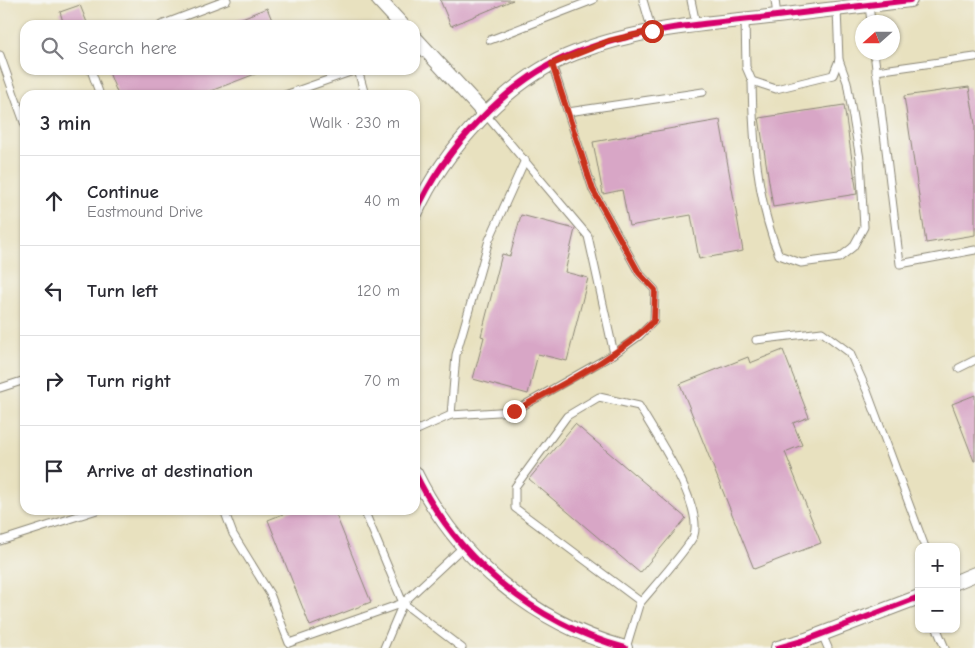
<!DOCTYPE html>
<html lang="en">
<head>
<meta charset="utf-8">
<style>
  :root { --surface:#fff; --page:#f7f7f7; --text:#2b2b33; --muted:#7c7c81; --line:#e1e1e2 }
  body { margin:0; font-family:"Comic Neue",sans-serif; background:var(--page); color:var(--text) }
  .controls { position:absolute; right:15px; bottom:15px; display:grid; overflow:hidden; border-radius:10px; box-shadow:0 1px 4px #0004 }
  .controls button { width:45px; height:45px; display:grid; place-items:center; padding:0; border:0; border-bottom:1px solid var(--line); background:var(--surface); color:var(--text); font:25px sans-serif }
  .compass { position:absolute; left:855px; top:15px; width:45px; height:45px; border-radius:50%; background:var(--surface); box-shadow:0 1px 4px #0004; rotate:249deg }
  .stop { position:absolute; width:15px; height:15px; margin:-11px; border:4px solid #c8321e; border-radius:50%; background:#fff }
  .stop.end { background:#c8321e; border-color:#fff; box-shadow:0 1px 5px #0008 }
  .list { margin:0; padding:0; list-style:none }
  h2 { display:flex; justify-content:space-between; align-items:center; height:65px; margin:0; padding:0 20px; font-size:21px }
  h2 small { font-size:16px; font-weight:400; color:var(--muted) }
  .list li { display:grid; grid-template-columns:32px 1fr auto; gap:15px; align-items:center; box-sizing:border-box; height:90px; padding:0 20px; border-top:1px solid var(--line) }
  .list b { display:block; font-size:19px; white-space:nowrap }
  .list p { margin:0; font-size:16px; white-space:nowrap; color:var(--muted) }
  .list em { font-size:16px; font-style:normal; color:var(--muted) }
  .icon { flex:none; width:28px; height:28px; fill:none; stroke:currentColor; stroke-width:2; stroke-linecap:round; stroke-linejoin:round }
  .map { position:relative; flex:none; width:975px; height:648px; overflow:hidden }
  .search { position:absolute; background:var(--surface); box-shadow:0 1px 4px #0004; left:20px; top:20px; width:400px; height:55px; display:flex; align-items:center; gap:12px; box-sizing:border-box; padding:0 18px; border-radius:15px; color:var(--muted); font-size:19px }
  .panel { position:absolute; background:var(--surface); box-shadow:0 1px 4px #0004; left:20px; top:90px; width:400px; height:425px; border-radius:15px }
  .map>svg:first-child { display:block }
  .building { fill:#d8a6c6 }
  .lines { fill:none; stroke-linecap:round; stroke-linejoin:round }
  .lane-casing { stroke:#8a8675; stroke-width:9 }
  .street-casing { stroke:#8a8675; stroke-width:16 }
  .lane { stroke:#fff; stroke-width:7 }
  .street { stroke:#fff; stroke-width:14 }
  .cycleway-casing { stroke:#f6f6f2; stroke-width:9 }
  .cycleway { stroke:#d6006c; stroke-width:6 }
  .route { stroke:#c8321e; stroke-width:6 }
</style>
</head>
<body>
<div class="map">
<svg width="975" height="648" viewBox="0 0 975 648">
  <rect width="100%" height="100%" fill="#f6f6f2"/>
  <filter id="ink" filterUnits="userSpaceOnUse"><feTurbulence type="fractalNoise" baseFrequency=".02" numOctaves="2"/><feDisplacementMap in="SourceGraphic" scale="10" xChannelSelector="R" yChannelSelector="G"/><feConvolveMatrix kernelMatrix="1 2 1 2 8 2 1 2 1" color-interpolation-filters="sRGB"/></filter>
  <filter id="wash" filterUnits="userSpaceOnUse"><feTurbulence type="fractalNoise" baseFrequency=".0096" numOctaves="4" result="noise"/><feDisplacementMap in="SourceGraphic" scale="20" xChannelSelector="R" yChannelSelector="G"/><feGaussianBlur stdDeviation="1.12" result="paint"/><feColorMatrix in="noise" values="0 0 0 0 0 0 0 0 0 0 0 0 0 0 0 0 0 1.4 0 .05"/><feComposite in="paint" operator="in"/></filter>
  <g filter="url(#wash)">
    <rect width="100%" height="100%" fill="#e8e1bf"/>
    <g id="blocks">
      <g class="building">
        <polygon points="440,0 513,0 451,26"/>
        <polygon points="80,5 88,25 64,25 60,12"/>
        <polygon points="267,8 274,25 227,25 227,24"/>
        <polygon points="108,70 263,70 263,71 200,95 118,95"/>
        <polygon points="969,87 975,124 975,235 926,243 904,96"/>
        <polygon points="844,105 857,194 773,207 759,118"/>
        <polygon points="720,120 743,251 699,259 691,215 629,226 622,190 603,194 593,142"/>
        <polygon points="521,215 575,229 565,272 588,278 567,361 538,354 528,394 473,379 484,337 481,336 502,254 510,256"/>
        <polygon points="783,350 809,417 793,423 802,445 785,452 821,543 754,569 680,384 748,357 750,363"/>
        <polygon points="975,395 975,461 974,461 952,404"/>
        <polygon points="575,424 686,518 640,573 529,479"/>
        <polygon points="293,510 334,510 371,602 310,626 268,520"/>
      </g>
    </g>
  </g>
  <g filter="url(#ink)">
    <use href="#blocks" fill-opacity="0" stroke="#8a8675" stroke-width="1"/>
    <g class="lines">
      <g class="lane-casing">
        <g id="lane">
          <polyline points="643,0 652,31"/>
          <polyline points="691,0 696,24"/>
          <polyline points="775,0 777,16"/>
          <polyline points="869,5 871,22"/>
          <polyline points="745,19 746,67 752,81 776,89 833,75 839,60 837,9"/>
          <polyline points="161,25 227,0"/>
          <polyline points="490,40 593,0"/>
          <polyline points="874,52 900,264 975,250"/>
          <polyline points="0,55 25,125"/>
          <polyline points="91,70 100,95"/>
          <polyline points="358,70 365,95"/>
          <polyline points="876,71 975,57"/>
          <path d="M 752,81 C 753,139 757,202 779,255 L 801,263 L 839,258 L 853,247 L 864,227 L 860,159 L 847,82 L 839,60"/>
          <polyline points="285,95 356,70"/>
          <polyline points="568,112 703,92"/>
          <polyline points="486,115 588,236 614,354 639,336 654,321 655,290 639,273 593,190 552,64"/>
          <polyline points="756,340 822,332 850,353 867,391 925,547"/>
          <polyline points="959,368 975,360"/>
          <polyline points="0,388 25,380"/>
          <polyline points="451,415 514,411 614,354"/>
          <polyline points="415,431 451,415 456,355 489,240 525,160"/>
          <polyline points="224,510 233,534 270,594 289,643 403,603"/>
          <polyline points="364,510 403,603 462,648"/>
          <polyline points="0,541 97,510"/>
          <polyline points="937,629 945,648"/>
          <polyline points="822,634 828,648"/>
          <polyline points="384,648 403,603 463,547"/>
          <path d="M 626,648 L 639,605 L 641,602 C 651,590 691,545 694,535 C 703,504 655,434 639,406 L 599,397 L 567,416 L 515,487 L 515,508 L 641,602"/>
        </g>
      </g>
      <g class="street-casing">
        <g id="street">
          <polyline points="379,0 402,25"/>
          <polyline points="415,38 486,115"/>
          <path d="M 415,214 C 443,150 509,78 575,53 C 634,30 697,24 760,18 C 810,12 860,6 910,0"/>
          <path d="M 415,473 C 457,559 532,622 625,648"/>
          <polyline points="956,582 975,574"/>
          <polyline points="778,648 806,640 919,597"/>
        </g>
      </g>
      <use href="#lane" class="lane"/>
      <use href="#street" class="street"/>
      <g class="cycleway-casing">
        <g id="cycleway">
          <path d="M 415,214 C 443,150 509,78 575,53 C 634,30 697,24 760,18 C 810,12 860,6 910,0"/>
          <path d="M 415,473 C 457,559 532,622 625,648"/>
          <polyline points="778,648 806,640 919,597"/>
        </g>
      </g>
      <use href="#cycleway" class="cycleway"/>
    </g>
  </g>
  <g class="lines" filter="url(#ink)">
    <path class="route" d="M 514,411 C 562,384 614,360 654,321 L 655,290 L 639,273 L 593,190 L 552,64 L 609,41 L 652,31"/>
  </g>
</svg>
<div class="controls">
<button>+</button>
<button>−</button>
</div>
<svg class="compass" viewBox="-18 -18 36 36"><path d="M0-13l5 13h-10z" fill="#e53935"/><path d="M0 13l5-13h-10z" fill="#7c7c81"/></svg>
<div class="stop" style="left:652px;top:31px"></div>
<div class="stop end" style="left:514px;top:411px"></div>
<div class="search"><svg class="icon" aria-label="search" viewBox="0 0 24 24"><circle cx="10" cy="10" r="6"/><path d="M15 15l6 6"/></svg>Search here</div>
<section class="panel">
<h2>3 min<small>Walk · 230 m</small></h2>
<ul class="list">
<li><svg class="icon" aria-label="ahead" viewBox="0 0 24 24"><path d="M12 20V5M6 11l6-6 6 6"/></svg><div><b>Continue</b><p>Eastmound Drive</p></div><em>40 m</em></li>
<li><svg class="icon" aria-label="left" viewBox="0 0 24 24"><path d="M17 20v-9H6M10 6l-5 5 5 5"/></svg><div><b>Turn left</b></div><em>120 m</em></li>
<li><svg class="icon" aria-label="right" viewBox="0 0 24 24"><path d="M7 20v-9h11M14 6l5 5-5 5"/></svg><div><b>Turn right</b></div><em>70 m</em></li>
<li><svg class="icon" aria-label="arrive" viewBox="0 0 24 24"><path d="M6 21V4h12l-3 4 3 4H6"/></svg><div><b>Arrive at destination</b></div></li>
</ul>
</section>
</div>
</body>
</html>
